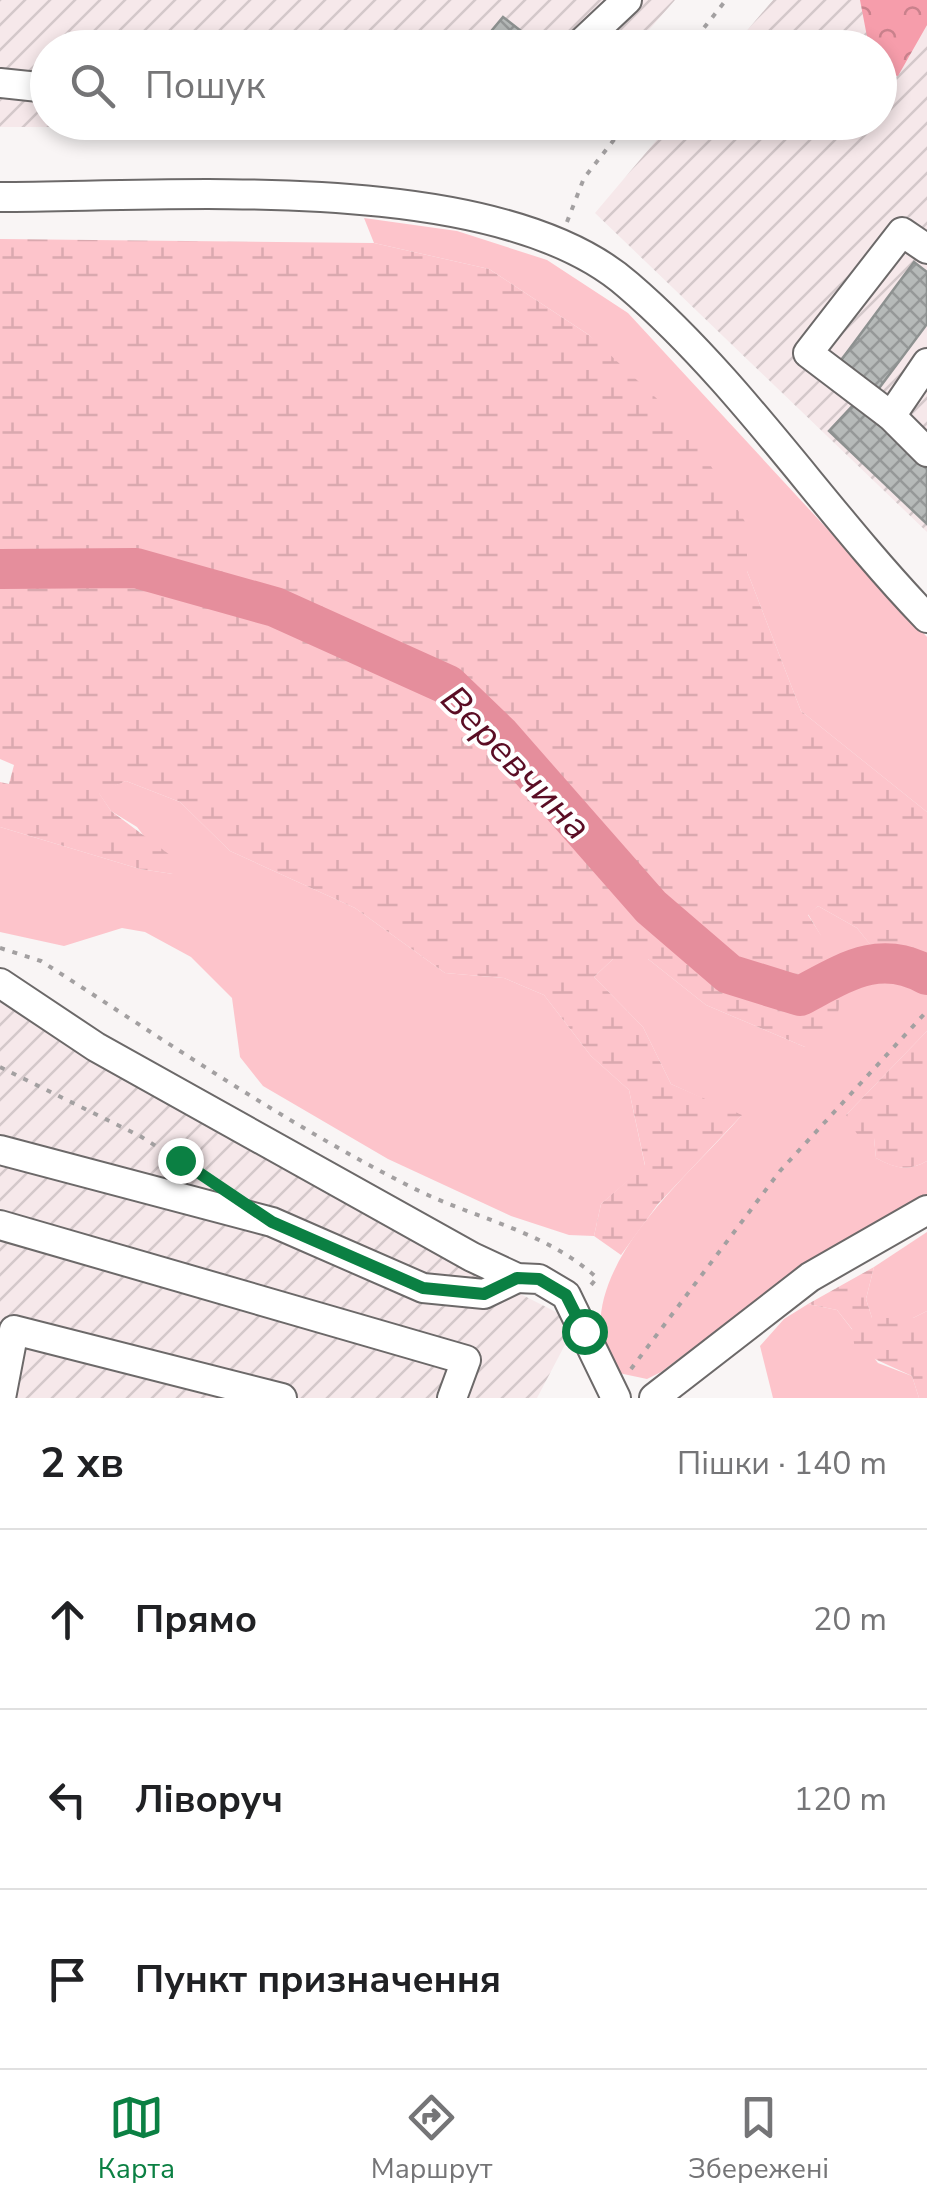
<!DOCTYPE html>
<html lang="uk">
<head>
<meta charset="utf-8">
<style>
  :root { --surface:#fff; --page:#f6f6f6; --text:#202124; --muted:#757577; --line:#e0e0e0; --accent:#0b8043 }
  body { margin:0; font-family:"Nunito Sans",sans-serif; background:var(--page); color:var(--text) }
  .stop { position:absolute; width:30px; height:30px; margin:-22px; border:8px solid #0b8043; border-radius:50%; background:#fff }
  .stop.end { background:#0b8043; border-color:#fff; box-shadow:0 2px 10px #0008 }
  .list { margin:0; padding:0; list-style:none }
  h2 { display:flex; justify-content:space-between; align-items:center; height:130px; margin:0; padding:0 40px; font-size:42px }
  h2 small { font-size:32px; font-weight:400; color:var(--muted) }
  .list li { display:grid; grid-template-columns:65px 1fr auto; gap:30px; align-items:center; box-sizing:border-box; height:180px; padding:0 40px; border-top:2px solid var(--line) }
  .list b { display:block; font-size:38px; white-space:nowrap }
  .list em { font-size:32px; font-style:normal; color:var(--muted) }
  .icon { flex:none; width:55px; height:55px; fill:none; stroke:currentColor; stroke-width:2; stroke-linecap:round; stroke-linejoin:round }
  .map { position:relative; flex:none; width:927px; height:1398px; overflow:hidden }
  .search { position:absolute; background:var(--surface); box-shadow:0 5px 15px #0003; left:30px; right:30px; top:30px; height:110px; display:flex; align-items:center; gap:25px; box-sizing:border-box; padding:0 35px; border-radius:55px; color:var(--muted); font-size:38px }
  .sheet { height:670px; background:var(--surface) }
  nav { display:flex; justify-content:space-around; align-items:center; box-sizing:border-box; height:140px; border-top:2px solid var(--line); background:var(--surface); font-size:28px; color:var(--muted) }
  nav a { display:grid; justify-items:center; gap:5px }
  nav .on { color:var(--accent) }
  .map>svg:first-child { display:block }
  .industrial { fill:url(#industrial-furrows) }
  .green { fill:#fdc4cb }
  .forest { fill:url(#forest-crowns) }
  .wetland { fill:url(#wetland-marsh) }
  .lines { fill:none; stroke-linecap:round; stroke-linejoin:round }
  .river { stroke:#e58e9c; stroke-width:40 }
  .building { fill:url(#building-cross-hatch); stroke:#8d9190; stroke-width:2.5 }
  .minor-casing { stroke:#6c6969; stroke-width:32 }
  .path { stroke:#a3a0a1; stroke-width:4; stroke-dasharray:5 8; stroke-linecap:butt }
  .minor { stroke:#fff; stroke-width:28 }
  .route { stroke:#0b8043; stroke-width:12 }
  .labels { text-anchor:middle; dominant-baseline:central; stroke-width:8; stroke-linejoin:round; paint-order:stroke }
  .water-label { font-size:38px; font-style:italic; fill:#5a0d24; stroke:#fff }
</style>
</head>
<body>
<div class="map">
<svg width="927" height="1398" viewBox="0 0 927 1398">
  <defs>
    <pattern id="industrial-furrows" width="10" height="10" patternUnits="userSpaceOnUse" patternTransform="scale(2.5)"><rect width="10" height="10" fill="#f6e8ea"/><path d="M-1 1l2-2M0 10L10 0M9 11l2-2" fill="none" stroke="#d4c8ca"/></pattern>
    <pattern id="forest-crowns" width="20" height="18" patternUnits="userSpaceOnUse" patternTransform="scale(2.5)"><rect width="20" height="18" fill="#f69dab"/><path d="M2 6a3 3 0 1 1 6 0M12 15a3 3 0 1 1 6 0" fill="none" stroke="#c9818c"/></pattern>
    <pattern id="wetland-marsh" width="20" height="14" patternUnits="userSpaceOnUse" patternTransform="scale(2.5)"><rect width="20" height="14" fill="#fdc4cb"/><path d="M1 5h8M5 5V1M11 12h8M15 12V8" fill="none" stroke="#daa9af"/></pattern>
    <pattern id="building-cross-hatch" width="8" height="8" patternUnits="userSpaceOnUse" patternTransform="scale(2.5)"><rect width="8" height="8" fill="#b6bab9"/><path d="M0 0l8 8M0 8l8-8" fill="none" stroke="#959898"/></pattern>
  </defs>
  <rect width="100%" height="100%" fill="#f9f5f5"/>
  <g class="industrial">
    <polygon points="0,0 675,0 634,47 48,48 48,122 571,123 567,127 0,127"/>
    <polygon points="773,0 927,0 927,532 595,213 671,123 880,122 880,48 733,47"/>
    <polygon points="0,1002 479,1273 562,1315 568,1339 537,1398 0,1398"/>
  </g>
  <g class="green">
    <polygon points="364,218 457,231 547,260 628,313 927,637 927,812 801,711 747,571 746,525 589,335 489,269 374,243"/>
    <polygon points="126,781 180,802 230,851 355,908 445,973 504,978 544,995 591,1056 629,1090 645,1166 601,1204 594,1236 569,1235 511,1216 388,1159 263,1086 240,1057 232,998 191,957 145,932 122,928 64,946 0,932 0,827 140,869 173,874 137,827 111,811 98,792"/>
    <path d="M 818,906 L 857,928 L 903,985 L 927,963 L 927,1031 L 846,1115 L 874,1138 L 876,1158 C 895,1168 908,1172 927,1161 L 927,1196 L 817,1255 L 661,1372 L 647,1379 L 614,1372 C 611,1363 604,1353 602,1343 C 586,1258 693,1172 741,1116 L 671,1084 L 643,1027 L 594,977 L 613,959 L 648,959 L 706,1005 L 805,1047 L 821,936 L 808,914 Z"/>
    <polygon points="927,1232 927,1311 913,1318 872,1318 866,1299 874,1267"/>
    <polygon points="808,1304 837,1310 878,1363 912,1376 919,1398 773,1398 760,1346 784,1319"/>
  </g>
  <polygon class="forest" points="860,0 927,0 927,25 898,76 880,72 880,48 869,47"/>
  <g class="wetland">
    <polygon points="0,239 374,243 489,269 589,335 687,427 747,525 747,571 801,711 927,812 927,963 903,986 857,928 818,906 808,915 847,976 835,1024 805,1047 706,1005 648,959 613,959 594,977 643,1027 671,1084 742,1115 658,1204 621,1255 594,1236 601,1204 645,1165 629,1090 591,1056 544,995 504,978 445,973 355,908 230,851 180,802 126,781 99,793 111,811 174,858 173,874 140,869 0,827 0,782 9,784 14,765 0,759"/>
    <path d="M 927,1031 L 927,1161 C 908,1172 894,1168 876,1158 L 874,1138 L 860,1139 L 846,1115 Z"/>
    <polygon points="874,1267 866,1299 872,1318 913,1318 927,1311 927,1398 919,1398 912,1376 855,1350 852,1329 837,1310 808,1304"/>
  </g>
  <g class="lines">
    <path class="river" d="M 0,569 L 136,568 L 275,607 L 448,685 L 500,735 L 651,907 L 729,974 L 800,996 C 844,973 879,948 927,975"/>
  </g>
  <g class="building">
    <polygon points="503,17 521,31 508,48 488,35"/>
    <polygon points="914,262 927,272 927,324 877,391 839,363"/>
    <polygon points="856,402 927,469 927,524 829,431"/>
  </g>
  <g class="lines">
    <g class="minor-casing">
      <g id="minor">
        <polyline points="576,48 627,0"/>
        <polyline points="0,83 48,88"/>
        <path d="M 0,197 C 169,197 496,169 628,285 C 741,382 824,511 927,618"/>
        <polyline points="927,249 902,232 808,353 891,416 927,452"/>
        <polyline points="891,416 927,363"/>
        <polyline points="0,983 96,1047 472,1257 517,1278 539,1279 566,1295 616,1398"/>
        <polyline points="0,1150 272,1222 423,1288 484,1294 517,1278"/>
        <polyline points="0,1225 466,1360 452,1398"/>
        <polyline points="1,1398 14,1330 282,1398"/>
        <polyline points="654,1398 810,1277 927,1210"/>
      </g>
    </g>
    <g class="path">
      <polyline points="688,48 726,0"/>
      <polyline points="567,222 584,178 628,122"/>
      <path d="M 0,948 L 41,961 C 163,1039 284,1123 413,1188 C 475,1219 546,1231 597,1278 L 591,1285"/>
      <polyline points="0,1067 140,1136 206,1178"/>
      <polyline points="631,1369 780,1171 927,1011"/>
    </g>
    <use href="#minor" class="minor"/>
  </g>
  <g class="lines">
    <polyline class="route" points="180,1160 272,1222 423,1288 484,1294 517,1278 539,1279 566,1295 584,1331"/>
  </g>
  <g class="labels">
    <g class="water-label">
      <text transform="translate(516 763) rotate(46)">Веревчина</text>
    </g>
  </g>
</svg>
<div class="stop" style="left:584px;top:1331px"></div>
<div class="stop end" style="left:180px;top:1160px"></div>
<div class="search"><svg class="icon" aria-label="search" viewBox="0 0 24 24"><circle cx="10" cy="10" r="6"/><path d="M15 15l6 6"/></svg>Пошук</div>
</div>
<section class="sheet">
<h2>2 хв<small>Пішки · 140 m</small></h2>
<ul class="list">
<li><svg class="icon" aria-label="ahead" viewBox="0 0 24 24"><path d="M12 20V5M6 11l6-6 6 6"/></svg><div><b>Прямо</b></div><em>20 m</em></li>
<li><svg class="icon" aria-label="left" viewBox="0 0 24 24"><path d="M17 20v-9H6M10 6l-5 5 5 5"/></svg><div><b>Ліворуч</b></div><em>120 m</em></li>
<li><svg class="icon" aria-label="arrive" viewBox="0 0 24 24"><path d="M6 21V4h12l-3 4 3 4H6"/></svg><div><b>Пункт призначення</b></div></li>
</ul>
</section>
<nav>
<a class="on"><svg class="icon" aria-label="map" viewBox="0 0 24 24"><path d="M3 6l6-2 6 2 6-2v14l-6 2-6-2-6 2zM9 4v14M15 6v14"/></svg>Карта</a>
<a><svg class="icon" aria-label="directions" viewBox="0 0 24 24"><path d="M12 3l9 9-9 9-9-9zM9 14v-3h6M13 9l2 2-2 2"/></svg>Маршрут</a>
<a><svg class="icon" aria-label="saved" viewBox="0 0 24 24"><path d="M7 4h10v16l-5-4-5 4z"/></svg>Збережені</a>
</nav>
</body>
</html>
